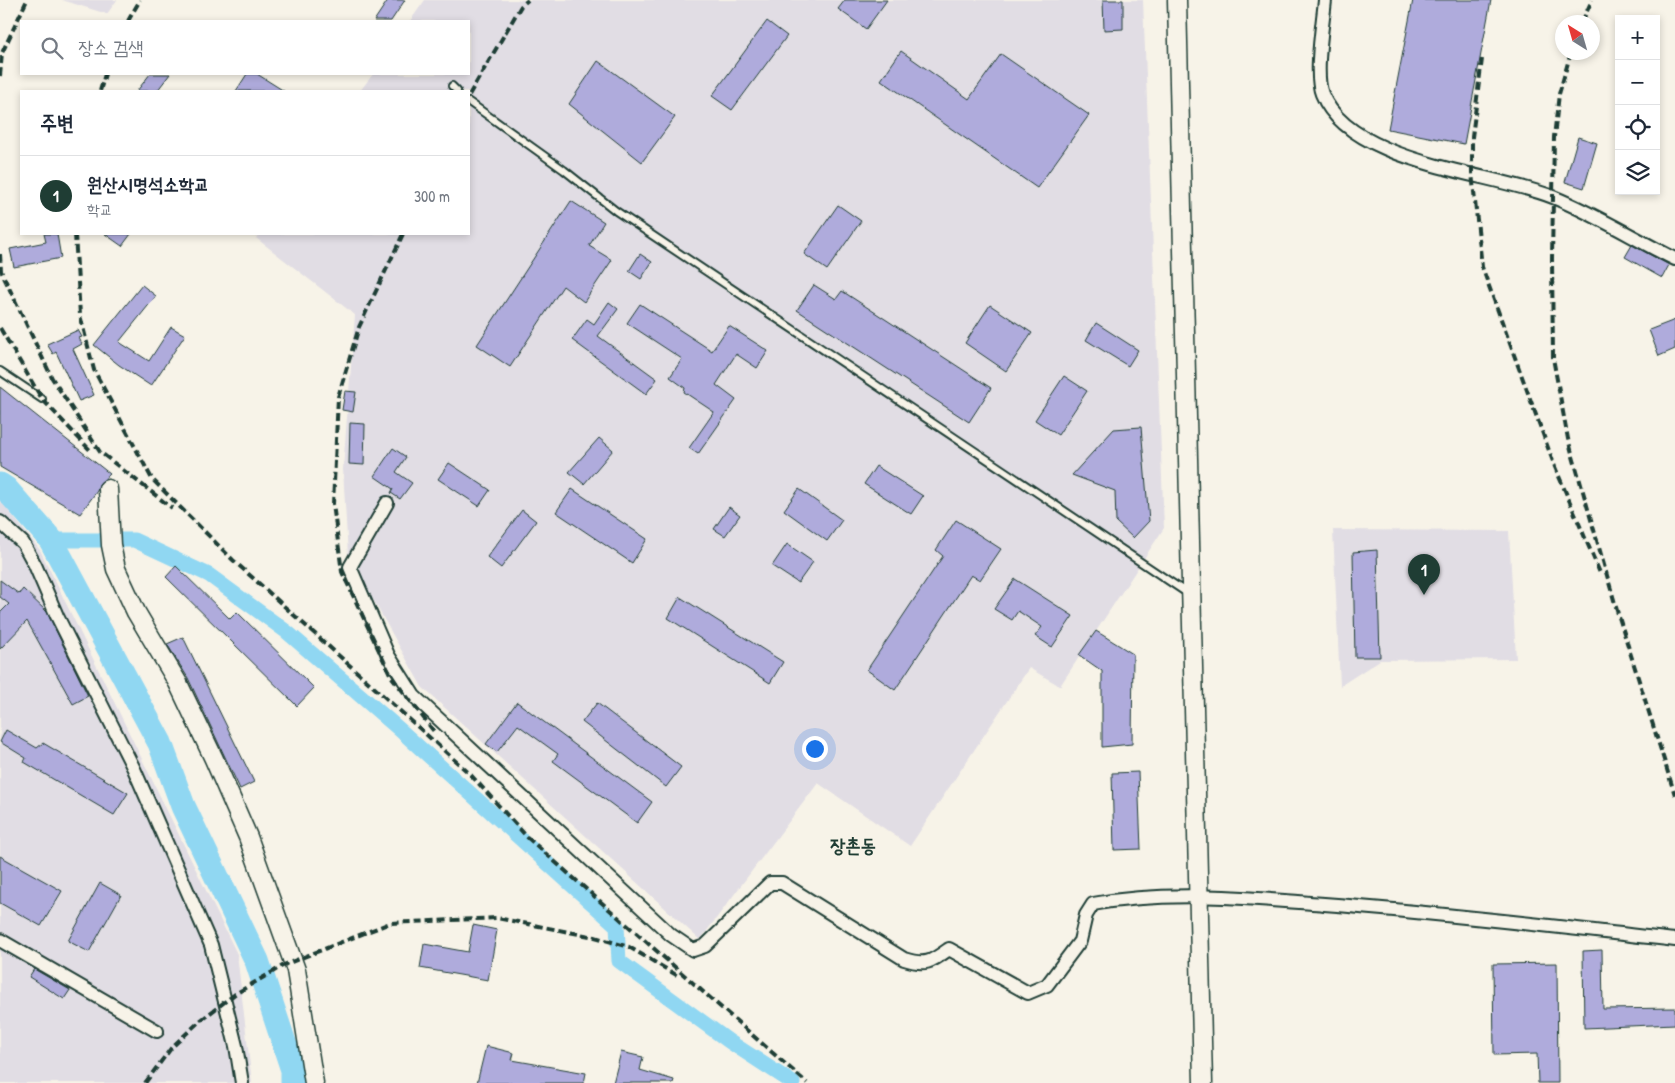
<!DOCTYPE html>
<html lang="ko">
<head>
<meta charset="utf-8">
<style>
  :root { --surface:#fff; --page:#f2f2f3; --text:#1f2937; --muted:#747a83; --line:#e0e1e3; --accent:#1f3d34 }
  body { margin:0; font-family:"Patrick Hand","Poor Story",sans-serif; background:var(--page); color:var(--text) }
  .controls { position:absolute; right:15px; top:15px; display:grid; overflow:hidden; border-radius:0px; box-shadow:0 2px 8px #0003 }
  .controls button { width:45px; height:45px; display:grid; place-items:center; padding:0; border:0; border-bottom:1px solid var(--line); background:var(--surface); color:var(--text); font:25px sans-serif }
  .compass { position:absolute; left:1555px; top:15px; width:45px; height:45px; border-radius:50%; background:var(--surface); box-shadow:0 2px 8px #0003; rotate:323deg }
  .you { position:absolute; left:814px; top:748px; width:18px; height:18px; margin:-12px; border:4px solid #fff; border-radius:50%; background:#1a73e8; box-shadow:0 0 0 8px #1a73e833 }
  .badge { display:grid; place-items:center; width:32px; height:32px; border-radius:50%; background:var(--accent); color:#fff; font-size:16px; font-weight:700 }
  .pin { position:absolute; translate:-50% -41px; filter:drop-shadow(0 1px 2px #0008) }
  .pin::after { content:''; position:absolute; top:26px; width:18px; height:15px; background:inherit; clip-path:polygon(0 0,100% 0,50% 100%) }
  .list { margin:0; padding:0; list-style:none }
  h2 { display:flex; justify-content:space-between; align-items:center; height:65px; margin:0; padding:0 20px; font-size:21px }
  h2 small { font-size:16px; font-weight:400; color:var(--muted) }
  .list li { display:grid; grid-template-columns:32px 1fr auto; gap:15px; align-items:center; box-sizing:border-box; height:80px; padding:0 20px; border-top:1px solid var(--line) }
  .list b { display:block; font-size:19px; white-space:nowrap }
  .list p { margin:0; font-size:16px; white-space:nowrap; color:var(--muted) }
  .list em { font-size:16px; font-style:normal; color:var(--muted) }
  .icon { flex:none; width:28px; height:28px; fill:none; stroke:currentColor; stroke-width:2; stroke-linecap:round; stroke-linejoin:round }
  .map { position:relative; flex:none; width:1675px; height:1083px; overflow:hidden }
  .search { position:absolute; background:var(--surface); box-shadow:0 2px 8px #0003; left:20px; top:20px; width:450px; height:55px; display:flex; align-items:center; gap:12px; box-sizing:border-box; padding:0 18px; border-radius:0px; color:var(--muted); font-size:19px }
  .panel { position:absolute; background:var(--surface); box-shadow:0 2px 8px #0003; left:20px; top:90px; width:450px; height:145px; border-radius:0px }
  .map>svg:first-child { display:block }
  .built { fill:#e1dde4 }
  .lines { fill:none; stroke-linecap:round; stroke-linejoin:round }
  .canal { stroke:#90d7f2; stroke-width:15 }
  .river { stroke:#90d7f2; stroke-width:25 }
  .building { fill:#afabdc; stroke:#1f3d34 }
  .lane-casing { stroke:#1f3d34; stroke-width:10 }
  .street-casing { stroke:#1f3d34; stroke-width:16 }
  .secondary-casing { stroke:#1f3d34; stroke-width:21 }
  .lane { stroke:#f7f3e8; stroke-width:6 }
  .street { stroke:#f7f3e8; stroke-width:12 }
  .secondary { stroke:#f7f3e8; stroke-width:18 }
  .rail { stroke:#1f3d34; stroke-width:4; stroke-dasharray:8 4; stroke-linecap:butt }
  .labels { text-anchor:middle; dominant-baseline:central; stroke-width:4; stroke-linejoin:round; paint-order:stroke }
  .quarter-label { font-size:19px; font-weight:bold; fill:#1f3d34; stroke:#f7f3e8 }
</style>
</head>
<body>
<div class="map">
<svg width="1675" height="1083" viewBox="0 0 1675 1083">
  <rect width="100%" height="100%" fill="#f7f3e8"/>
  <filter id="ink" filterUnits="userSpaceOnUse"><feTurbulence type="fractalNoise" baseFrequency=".02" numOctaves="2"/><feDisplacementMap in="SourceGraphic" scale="10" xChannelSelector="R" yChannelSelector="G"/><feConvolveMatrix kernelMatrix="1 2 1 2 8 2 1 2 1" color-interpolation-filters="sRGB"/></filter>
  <g filter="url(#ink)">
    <g class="built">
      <polygon points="62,0 117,0 107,14"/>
      <polygon points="425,0 1143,0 1164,528 1060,686 1029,668 910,846 818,783 700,940 422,687 348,555 343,469 355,315 256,238 259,234 469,234 469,91 360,91 373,74 469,74 469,21 410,21"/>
      <polygon points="0,500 40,550 237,954 252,1083 0,1083"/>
      <polygon points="1333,530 1509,531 1516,659 1380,660 1340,686"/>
    </g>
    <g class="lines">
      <polyline class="canal" points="51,540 134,540 209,575 287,632 399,729 617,926 619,961 730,1042 793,1083"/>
      <polyline class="river" points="0,485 6,489 51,540 160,743 183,806 257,961 293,1070 293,1083"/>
    </g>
    <g class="building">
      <polygon points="388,0 405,0 391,21 374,21"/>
      <polygon points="845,0 887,0 866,29 838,9"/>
      <polygon points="1103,0 1123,0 1123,29 1104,30"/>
      <polygon points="1413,0 1491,0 1464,144 1388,129"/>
      <polygon points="767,21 787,36 732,110 712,96"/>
      <polygon points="901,51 969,99 1001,54 1089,115 1037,188 881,80"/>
      <polygon points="598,61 675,117 642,162 569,104"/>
      <polygon points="150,74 170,74 157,91 137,91"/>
      <polygon points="247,74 257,74 284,91 236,91"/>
      <polygon points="1578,137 1597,143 1584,188 1565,182"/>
      <polygon points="571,201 604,222 589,246 612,260 584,302 563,286 510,367 477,345"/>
      <polygon points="838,205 861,221 827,270 804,254"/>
      <polygon points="44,234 57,234 61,258 14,267 10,249 46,242"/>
      <polygon points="105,234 131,234 122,246"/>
      <polygon points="1632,245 1669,265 1662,278 1625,257"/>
      <polygon points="640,254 652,262 641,279 629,271"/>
      <polygon points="142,285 156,296 119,342 149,361 171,327 185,335 151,386 119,365 94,345"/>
      <polygon points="814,285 836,299 842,291 991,388 969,422 797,310"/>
      <polygon points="609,302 618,309 598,336 657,379 646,394 572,340 587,319 594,324"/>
      <polygon points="640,304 712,351 729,326 768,351 757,368 736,354 716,385 736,400 698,454 689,448 714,412 684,392 685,388 670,377 682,359 627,323"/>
      <polygon points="990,305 1032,333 1006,371 965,343"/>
      <polygon points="1675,320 1675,349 1659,356 1649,330"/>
      <polygon points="1096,323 1138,350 1128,366 1086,340"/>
      <polygon points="78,330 82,337 79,338 82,344 73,349 94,395 79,401 56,352 53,354 47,344"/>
      <polygon points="1064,376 1087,391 1058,435 1035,420"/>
      <polygon points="0,387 110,474 99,484 97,491 80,514 0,467"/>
      <polygon points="345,391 356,392 353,412 342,410"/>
      <polygon points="350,423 365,424 364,465 349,464"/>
      <polygon points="1141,427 1149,521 1133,538 1116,522 1115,491 1072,475 1114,429"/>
      <polygon points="599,438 613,450 584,484 569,472"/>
      <polygon points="393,448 406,457 396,472 412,483 400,499 391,493 393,489 374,476"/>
      <polygon points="449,463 490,490 479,506 438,479"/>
      <polygon points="876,466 923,496 911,514 864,484"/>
      <polygon points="572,489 647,539 632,563 556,512"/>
      <polygon points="799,489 842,520 827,541 784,510"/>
      <polygon points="729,507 740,515 725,536 714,529"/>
      <polygon points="522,510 536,521 501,568 487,557"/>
      <polygon points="956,520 1001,549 980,580 971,575 895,690 867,670 943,556 936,550"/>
      <polygon points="787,544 813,562 798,583 772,566"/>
      <polygon points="1377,550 1380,657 1355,657 1353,552"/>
      <polygon points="176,566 230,619 237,612 314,688 297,706 166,577"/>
      <polygon points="1015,579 1073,616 1052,647 1035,636 1042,627 1018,611 1012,620 994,609"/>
      <polygon points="0,580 19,594 23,589 47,612 88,696 73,704 27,621 0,649 0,613 9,604 0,597"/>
      <polygon points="680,597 783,662 770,683 668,618"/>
      <polygon points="1096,631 1133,654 1132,744 1102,747 1102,671 1079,655"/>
      <polygon points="183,637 254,782 240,789 188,678 167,644"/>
      <polygon points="517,702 652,802 637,823 553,761 558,754 518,725 497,752 486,744"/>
      <polygon points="597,703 681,767 666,787 582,722"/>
      <polygon points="6,730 37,748 43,743 128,793 114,815 24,762 26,758 0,742"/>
      <polygon points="1138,772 1141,849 1114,850 1112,773"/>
      <polygon points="0,856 62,891 41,926 0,903"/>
      <polygon points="100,883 121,895 89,952 68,941"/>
      <polygon points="473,925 497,930 488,980 420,968 424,944 468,952"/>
      <polygon points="1602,950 1603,1009 1675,1008 1675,1024 1584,1028 1583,951"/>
      <polygon points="1557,963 1558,1083 1538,1083 1537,1054 1494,1055 1493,964"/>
      <polygon points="34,969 70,990 64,999 29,977"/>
      <polygon points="486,1046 514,1053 512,1060 586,1073 584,1083 477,1083"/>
      <polygon points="621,1052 643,1057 640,1070 674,1080 673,1083 613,1083"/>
    </g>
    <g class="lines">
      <g class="lane-casing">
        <g id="lane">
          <polyline points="452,86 457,91"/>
          <polyline points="469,102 564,170 616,211 1190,595"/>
          <polyline points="0,371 42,399"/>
        </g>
      </g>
      <g class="street-casing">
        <g id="street">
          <path d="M 1325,0 C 1323,23 1314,74 1322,94 C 1350,164 1491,172 1553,197 C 1595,214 1635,239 1675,259"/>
          <path d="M 387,503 L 350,567 L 388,655 L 414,696 L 671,935 L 693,950 L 705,946 L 770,883 L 782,883 L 904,959 C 926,966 931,962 949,949 L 1028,993 L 1047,985 L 1080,941 L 1086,915 L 1093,904 C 1169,890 1248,898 1324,904 C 1442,913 1558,927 1675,940"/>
          <polyline points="0,522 23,543 35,565 57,616 134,769 211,945 236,1046 242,1083"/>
          <polyline points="0,940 157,1031"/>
        </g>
      </g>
      <g class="secondary-casing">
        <g id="secondary">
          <polyline points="1177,0 1203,1083"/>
          <polyline points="108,489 111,545 116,569 136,612 178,683 214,759 248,837 296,970 314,1083"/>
        </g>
      </g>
      <use href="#lane" class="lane"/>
      <use href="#street" class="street"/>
      <use href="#secondary" class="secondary"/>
      <g class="rail">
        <polyline points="128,21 140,0"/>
        <polyline points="1582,22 1592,0"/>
        <polyline points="1571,52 1559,94 1554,137 1552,259 1553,358 1568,439 1618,614 1675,795"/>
        <polyline points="1482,59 1472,137 1472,173 1482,267 1555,467 1600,573"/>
        <polyline points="0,76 2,53 27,0"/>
        <polyline points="100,91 105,74"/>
        <polyline points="469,95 521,6 528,0"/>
        <polyline points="75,234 80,315 94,370 152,479 233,560 470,774 528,838 807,1083"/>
        <polyline points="403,234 359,327 338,397 333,504 342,572 391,676 436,734"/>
        <polyline points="0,254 1,271 52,378 100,452 172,508"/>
        <polyline points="0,328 42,399 90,450"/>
        <polyline points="145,1083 172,1047 201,1020 235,994 286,964 390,923 497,918 595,937 629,947 678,976"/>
      </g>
    </g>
  </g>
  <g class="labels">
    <g class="quarter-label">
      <text x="853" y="845">장촌동</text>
    </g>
  </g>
</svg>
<div class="controls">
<button>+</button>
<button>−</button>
<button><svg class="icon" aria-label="locate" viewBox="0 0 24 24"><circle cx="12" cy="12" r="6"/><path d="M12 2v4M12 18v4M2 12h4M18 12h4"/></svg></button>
<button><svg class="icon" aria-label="layers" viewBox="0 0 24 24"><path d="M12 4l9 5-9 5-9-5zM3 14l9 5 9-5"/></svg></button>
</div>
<svg class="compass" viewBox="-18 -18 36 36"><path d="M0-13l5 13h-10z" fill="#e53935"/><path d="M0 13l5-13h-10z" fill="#747a83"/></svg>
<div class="you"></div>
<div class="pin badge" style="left:1424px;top:595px">1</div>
<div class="search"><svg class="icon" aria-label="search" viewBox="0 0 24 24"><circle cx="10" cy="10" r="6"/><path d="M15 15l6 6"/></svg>장소 검색</div>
<section class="panel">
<h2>주변<small></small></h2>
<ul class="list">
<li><span class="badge">1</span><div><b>원산시명석소학교</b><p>학교</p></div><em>300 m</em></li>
</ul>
</section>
</div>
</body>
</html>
